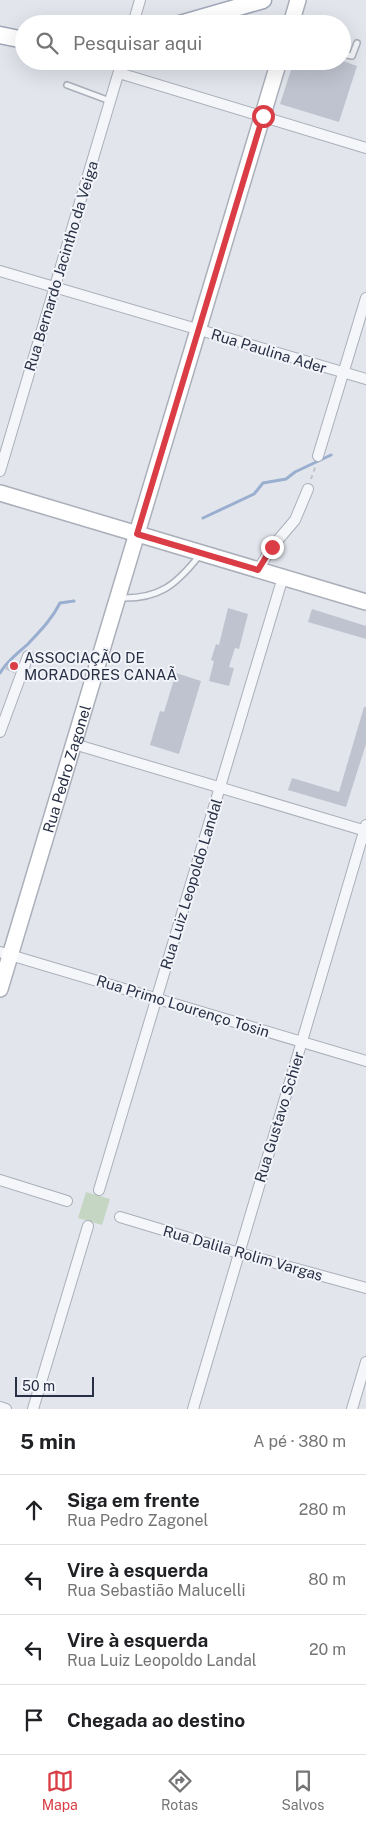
<!DOCTYPE html>
<html lang="pt">
<head>
<meta charset="utf-8">
<style>
  :root { --surface:#fff; --page:#f2f2f2; --text:#202124; --muted:#757577; --line:#e0e0e0; --accent:#da3d45 }
  body { margin:0; font-family:"Public Sans",sans-serif; background:var(--page); color:var(--text) }
  .scale { position:absolute; left:15px; bottom:12px; width:79px; box-sizing:border-box; padding-left:5px; border:2px solid #283045; border-top:0; font-size:14px; line-height:18px; white-space:nowrap; color:#283045; -webkit-text-stroke:4px #f2f4f9; paint-order:stroke }
  .stop { position:absolute; width:15px; height:15px; margin:-11px; border:4px solid #da3d45; border-radius:50%; background:#fff }
  .stop.end { background:#da3d45; border-color:#fff; box-shadow:0 1px 5px #0008 }
  .list { margin:0; padding:0; list-style:none }
  h2 { display:flex; justify-content:space-between; align-items:center; height:65px; margin:0; padding:0 20px; font-size:21px }
  h2 small { font-size:16px; font-weight:400; color:var(--muted) }
  .list li { display:grid; grid-template-columns:32px 1fr auto; gap:15px; align-items:center; box-sizing:border-box; height:70px; padding:0 20px; border-top:1px solid var(--line) }
  .list b { display:block; font-size:19px; white-space:nowrap }
  .list p { margin:0; font-size:16px; white-space:nowrap; color:var(--muted) }
  .list em { font-size:16px; font-style:normal; color:var(--muted) }
  .icon { flex:none; width:28px; height:28px; fill:none; stroke:currentColor; stroke-width:2; stroke-linecap:round; stroke-linejoin:round }
  .map { position:relative; flex:none; width:366px; height:1409px; overflow:hidden }
  .search { position:absolute; background:var(--surface); box-shadow:0 5px 20px #0002; left:15px; right:15px; top:15px; height:55px; display:flex; align-items:center; gap:12px; box-sizing:border-box; padding:0 18px; border-radius:28px; color:var(--muted); font-size:19px }
  .sheet { height:345px; background:var(--surface) }
  nav { display:flex; justify-content:space-around; align-items:center; box-sizing:border-box; height:70px; border-top:1px solid var(--line); background:var(--surface); font-size:14px; color:var(--muted) }
  nav a { display:grid; justify-items:center; gap:2px }
  nav .on { color:var(--accent) }
  .map>svg:first-child { display:block }
  .green { fill:#c5d6c2 }
  .lines { fill:none; stroke-linecap:round; stroke-linejoin:round }
  .stream { stroke:#9aaecf; stroke-width:3 }
  .building { fill:#bfc3cf }
  .lane-casing { stroke:#aaafba; stroke-width:8 }
  .street-casing { stroke:#aaafba; stroke-width:12 }
  .secondary-casing { stroke:#aaafba; stroke-width:18 }
  .primary-casing { stroke:#a0a7b9; stroke-width:19 }
  .path { stroke:#c0c3ca; stroke-width:2; stroke-dasharray:4 4; stroke-linecap:butt }
  .lane { stroke:#f5f6f9; stroke-width:5 }
  .street { stroke:#f5f6f9; stroke-width:10 }
  .secondary { stroke:#fff; stroke-width:15 }
  .primary { stroke:#fff; stroke-width:16 }
  .route { stroke:#da3d45; stroke-width:6 }
  .poi-dot { fill:#da3d45; stroke:#f2f4f9; stroke-width:2 }
  .labels { text-anchor:middle; dominant-baseline:central; stroke-width:4; stroke-linejoin:round; paint-order:stroke }
  .street-label { font-size:15px; fill:#283045; stroke:#f2f4f9 }
  .poi-label { font-size:15px; fill:#283045; stroke:#f2f4f9; text-anchor:start }
</style>
</head>
<body>
<div class="map">
<svg width="366" height="1409" viewBox="0 0 366 1409">
  <rect width="100%" height="100%" fill="#e2e5ec"/>
  <polygon class="green" points="86,1192 110,1199 102,1225 78,1218"/>
  <g class="lines">
    <g class="stream">
      <polyline points="203,518 254,494 263,483 286,479 295,472 331,455"/>
      <path d="M 0,673 C 7,661 17,654 28,644 C 40,631 52,619 60,603 L 74,601"/>
    </g>
  </g>
  <g class="building">
    <polygon points="294,61 343,61 357,66 339,122 280,104"/>
    <polygon points="228,608 248,614 239,649 235,648 229,667 234,668 229,686 209,681 214,661 211,660 216,644 219,645"/>
    <polygon points="312,609 366,626 366,639 308,622"/>
    <polygon points="10,662 17,666 14,673 5,669"/>
    <polygon points="176,673 201,681 179,754 150,745 160,711 164,712"/>
    <polygon points="364,707 366,707 366,744 346,807 288,790 292,778 339,792"/>
  </g>
  <g class="lines">
    <g class="lane-casing">
      <g id="lane">
        <polyline points="342,54 352,56 357,43"/>
        <polyline points="67,85 110,101"/>
        <path d="M 121,598 C 159,599 176,585 199,556"/>
      </g>
    </g>
    <g class="street-casing">
      <g id="street">
        <polyline points="133,24 140,0"/>
        <polyline points="119,73 366,148"/>
        <polyline points="0,271 366,379"/>
        <polyline points="318,456 366,298"/>
        <polyline points="0,471 122,61"/>
        <polyline points="258,570 272,547 295,520 308,489"/>
        <polyline points="0,732 28,656"/>
        <polyline points="74,744 366,831"/>
        <polyline points="0,952 366,1061"/>
        <polyline points="0,1180 67,1201"/>
        <polyline points="99,1190 283,577"/>
        <polyline points="120,1217 239,1253 366,1288"/>
        <polyline points="0,1407 6,1409"/>
        <polyline points="33,1409 88,1226"/>
        <polyline points="193,1409 366,825"/>
        <polyline points="352,1409 366,1362"/>
      </g>
    </g>
    <g class="secondary-casing">
      <g id="secondary">
        <polyline points="291,24 298,0"/>
        <polyline points="0,493 366,602"/>
        <path id="s1" d="M 0,989 L 279,61"/>
      </g>
    </g>
    <g class="primary-casing">
      <g id="primary">
        <polyline points="180,24 263,0"/>
        <polyline points="0,35 24,40"/>
      </g>
    </g>
    <polyline class="path" points="311,479 316,465"/>
    <use href="#lane" class="lane"/>
    <use href="#street" class="street"/>
    <use href="#secondary" class="secondary"/>
    <use href="#primary" class="primary"/>
  </g>
  <g class="lines">
    <polyline class="route" points="263,116 137,534 258,570 272,547"/>
  </g>
  <circle class="poi-dot" cx="14" cy="666" r="5"/>
  <g class="labels">
    <g class="street-label">
      <text transform="translate(61 266) rotate(-73)">Rua Bernardo Jacintho da Veiga</text>
      <text transform="translate(269 351) rotate(17)">Rua Paulina Ader</text>
      <text stroke="none"><textPath href="#s1" startOffset="230">Rua Pedro Zagonel</textPath></text>
      <text transform="translate(191 884) rotate(-73)">Rua Luiz Leopoldo Landal</text>
      <text transform="translate(183 1006) rotate(17)">Rua Primo Lourenço Tosin</text>
      <text transform="translate(279 1117) rotate(-73)">Rua Gustavo Schier</text>
      <text transform="translate(243 1253) rotate(16)">Rua Dalila Rolim Vargas</text>
    </g>
    <g class="poi-label">
      <text x="24" y="657">ASSOCIAÇÃO DE<tspan x="24" dy="17">MORADORES CANAÃ</tspan></text>
    </g>
  </g>
</svg>
<div class="scale">50 m</div>
<div class="stop" style="left:263px;top:116px"></div>
<div class="stop end" style="left:272px;top:547px"></div>
<div class="search"><svg class="icon" aria-label="search" viewBox="0 0 24 24"><circle cx="10" cy="10" r="6"/><path d="M15 15l6 6"/></svg>Pesquisar aqui</div>
</div>
<section class="sheet">
<h2>5 min<small>A pé · 380 m</small></h2>
<ul class="list">
<li><svg class="icon" aria-label="ahead" viewBox="0 0 24 24"><path d="M12 20V5M6 11l6-6 6 6"/></svg><div><b>Siga em frente</b><p>Rua Pedro Zagonel</p></div><em>280 m</em></li>
<li><svg class="icon" aria-label="left" viewBox="0 0 24 24"><path d="M17 20v-9H6M10 6l-5 5 5 5"/></svg><div><b>Vire à esquerda</b><p>Rua Sebastião Malucelli</p></div><em>80 m</em></li>
<li><svg class="icon" aria-label="left" viewBox="0 0 24 24"><path d="M17 20v-9H6M10 6l-5 5 5 5"/></svg><div><b>Vire à esquerda</b><p>Rua Luiz Leopoldo Landal</p></div><em>20 m</em></li>
<li><svg class="icon" aria-label="arrive" viewBox="0 0 24 24"><path d="M6 21V4h12l-3 4 3 4H6"/></svg><div><b>Chegada ao destino</b></div></li>
</ul>
</section>
<nav>
<a class="on"><svg class="icon" aria-label="map" viewBox="0 0 24 24"><path d="M3 6l6-2 6 2 6-2v14l-6 2-6-2-6 2zM9 4v14M15 6v14"/></svg>Mapa</a>
<a><svg class="icon" aria-label="directions" viewBox="0 0 24 24"><path d="M12 3l9 9-9 9-9-9zM9 14v-3h6M13 9l2 2-2 2"/></svg>Rotas</a>
<a><svg class="icon" aria-label="saved" viewBox="0 0 24 24"><path d="M7 4h10v16l-5-4-5 4z"/></svg>Salvos</a>
</nav>
</body>
</html>
